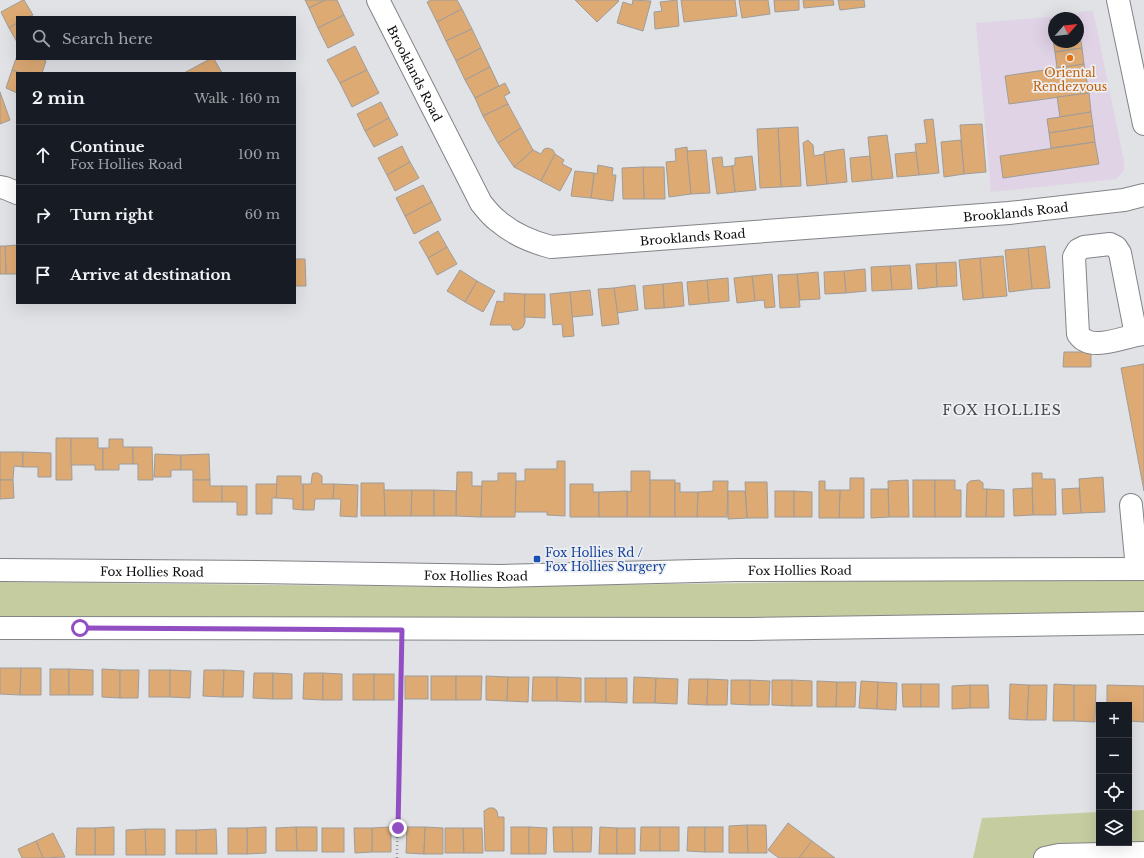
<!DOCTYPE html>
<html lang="en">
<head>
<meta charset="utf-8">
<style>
  :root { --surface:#171b24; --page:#242831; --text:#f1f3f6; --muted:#9ea1a6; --line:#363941 }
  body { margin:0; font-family:"Libre Baskerville",serif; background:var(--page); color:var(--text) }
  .controls { position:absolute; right:12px; bottom:12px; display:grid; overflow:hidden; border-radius:0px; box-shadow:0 4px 16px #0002 }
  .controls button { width:36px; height:36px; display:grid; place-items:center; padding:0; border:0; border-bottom:1px solid var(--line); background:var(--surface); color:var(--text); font:20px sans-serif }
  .compass { position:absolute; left:1048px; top:12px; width:36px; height:36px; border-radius:50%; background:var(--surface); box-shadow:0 4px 16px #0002; rotate:62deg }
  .stop { position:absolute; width:12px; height:12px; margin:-9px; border:3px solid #924ec3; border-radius:50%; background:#fff }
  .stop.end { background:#924ec3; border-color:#fff; box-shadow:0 1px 4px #0008 }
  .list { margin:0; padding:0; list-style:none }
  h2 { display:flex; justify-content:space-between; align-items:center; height:52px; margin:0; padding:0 16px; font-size:17px }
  h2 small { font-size:13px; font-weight:400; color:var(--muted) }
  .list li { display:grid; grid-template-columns:26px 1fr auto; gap:12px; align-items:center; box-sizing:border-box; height:60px; padding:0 16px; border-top:1px solid var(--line) }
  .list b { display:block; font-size:15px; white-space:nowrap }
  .list p { margin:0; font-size:13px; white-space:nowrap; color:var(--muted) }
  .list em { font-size:13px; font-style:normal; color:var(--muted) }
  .icon { flex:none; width:22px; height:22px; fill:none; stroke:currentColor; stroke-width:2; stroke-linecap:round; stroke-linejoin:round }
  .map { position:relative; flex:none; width:1144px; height:858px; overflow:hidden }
  .search { position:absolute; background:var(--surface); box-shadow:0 4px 16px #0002; left:16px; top:16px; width:280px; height:44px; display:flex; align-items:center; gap:10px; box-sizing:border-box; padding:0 14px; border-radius:0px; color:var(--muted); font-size:15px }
  .panel { position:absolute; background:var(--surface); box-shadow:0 4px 16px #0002; left:16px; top:72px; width:280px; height:232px; border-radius:0px }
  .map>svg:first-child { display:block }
  .commercial { fill:#e0d3e6; fill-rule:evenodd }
  .green { fill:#c5cc9f }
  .building { fill:#deaa74; stroke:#9f9c99 }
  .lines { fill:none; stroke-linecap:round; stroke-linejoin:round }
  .minor-casing { stroke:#828487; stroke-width:24 }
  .major-casing { stroke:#828487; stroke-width:24 }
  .path { stroke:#98999c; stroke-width:2.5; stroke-dasharray:1 3; stroke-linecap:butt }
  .minor { stroke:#fff; stroke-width:22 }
  .major { stroke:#fff; stroke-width:22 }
  .route { stroke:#924ec3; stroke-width:5 }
  .food-dot { fill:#e8710a; stroke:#edeff3; stroke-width:1.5 }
  .transit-dot { fill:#1a4fb4; stroke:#edeff3; stroke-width:1.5 }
  .labels { text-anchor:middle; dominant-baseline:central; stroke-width:3.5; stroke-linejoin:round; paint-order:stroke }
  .food-label { font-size:12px; fill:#c56008; stroke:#edeff3 }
  .street-label { font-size:12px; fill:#0c0c0d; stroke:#edeff3 }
  .transit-label { font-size:12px; fill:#164399; stroke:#edeff3; text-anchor:start }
  .quarter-label { font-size:14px; letter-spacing:1px; fill:#48494c; stroke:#edeff3 }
</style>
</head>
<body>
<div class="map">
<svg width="1144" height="858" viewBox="0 0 1144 858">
  <rect width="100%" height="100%" fill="#e0e2e6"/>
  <path class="commercial" d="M 1093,10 L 1124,161 L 1124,171 L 1116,179 L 991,192 L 976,23 L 1048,17 ZM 1054,18 L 1078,18 L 1078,42 L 1054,42 Z"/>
  <g class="green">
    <polygon points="1144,580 1144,613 700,620 0,617 0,582 462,587 882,581"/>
    <polygon points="1144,810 1144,858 973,858 982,818 1099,812 1099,843 1129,843 1129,811"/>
  </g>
  <g class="building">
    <polygon points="23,0 24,0 33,15 28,17 17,17 17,23 9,28 1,12"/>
    <polygon points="305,0 325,0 309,8"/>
    <polygon points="325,0 337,0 344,15 318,28 309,8"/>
    <polygon points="431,0 457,0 462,9 437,22 427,2"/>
    <polygon points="575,0 617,0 619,1 597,22"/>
    <polygon points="633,0 651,1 643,31 617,23 623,2 632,5"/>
    <polygon points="677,0 679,26 655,29 654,12 662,11 660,2"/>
    <polygon points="681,0 735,0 737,16 684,22"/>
    <polygon points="739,0 768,0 770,14 742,18"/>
    <polygon points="774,0 799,0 799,10 775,12"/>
    <polygon points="803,0 833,0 834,5 804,8"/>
    <polygon points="838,0 864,0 865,7 840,10"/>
    <polygon points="462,9 472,29 446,41 437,22"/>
    <polygon points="344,15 354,35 328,48 318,28"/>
    <polygon points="1054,19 1054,33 1052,33 1050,20"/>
    <polygon points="17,23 17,42 9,28"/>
    <polygon points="472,29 481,48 456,61 446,41"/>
    <polygon points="1078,29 1079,29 1082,48 1055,52 1052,33 1054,33 1054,42 1078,42"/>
    <polygon points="355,46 367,70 340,83 327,60"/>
    <polygon points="481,48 490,67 465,80 456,61"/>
    <polygon points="1082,48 1084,64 1057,68 1055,52"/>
    <polygon points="17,56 17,59 41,59 46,61 42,73 21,73 12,70"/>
    <polygon points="210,59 214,59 222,73 184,73"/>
    <polygon points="1084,64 1089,93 1009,104 1005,76"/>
    <polygon points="490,67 499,86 475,98 465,80"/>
    <polygon points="12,70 21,73 17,73 17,93 6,88"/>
    <polygon points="367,70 379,93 352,107 340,83"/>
    <polygon points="505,83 510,93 504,96 508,104 483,116 475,98"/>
    <polygon points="0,92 10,120 0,124"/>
    <polygon points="1089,93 1091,112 1060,117 1057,97"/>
    <polygon points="381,102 389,118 365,131 357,114"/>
    <polygon points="508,104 521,128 498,143 483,116"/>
    <polygon points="1091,112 1093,126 1049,133 1047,119"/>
    <polygon points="389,118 398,135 374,147 365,131"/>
    <polygon points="933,119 939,173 919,175 915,144 927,143 924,120"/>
    <polygon points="982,124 986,172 964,174 960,125"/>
    <polygon points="1093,126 1095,142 1051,148 1049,133"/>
    <polygon points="798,127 801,186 781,187 778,128"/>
    <polygon points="521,128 533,150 514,167 498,143"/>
    <polygon points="778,128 781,187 760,188 757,129"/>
    <polygon points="887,135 893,178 872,180 868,137"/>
    <polygon points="808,140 813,145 814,156 824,154 827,184 807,186 803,143"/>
    <polygon points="961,140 964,174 944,177 941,142"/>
    <polygon points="1095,142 1099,164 1003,178 1000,156"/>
    <polygon points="402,146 410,162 387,175 378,158"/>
    <polygon points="687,147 691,194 669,197 666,162 676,161 675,149"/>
    <polygon points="548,148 553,150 555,154 541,181 514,167 533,150 541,154 544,149"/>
    <polygon points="844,149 847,182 827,184 824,152"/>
    <polygon points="706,150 710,193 691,194 687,151"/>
    <polygon points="916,152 919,175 897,177 895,154"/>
    <polygon points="555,154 564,160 562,164 572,169 560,191 541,181"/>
    <polygon points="752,156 756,190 735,192 732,166 735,165 735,158"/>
    <polygon points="870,156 872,180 852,182 850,158"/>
    <polygon points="722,157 723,167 732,166 735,192 717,194 712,158"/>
    <polygon points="410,162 419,178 395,191 387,175"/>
    <polygon points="598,165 613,168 612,175 616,175 613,201 591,198 594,173 597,174"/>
    <polygon points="643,167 664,167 665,199 644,199"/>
    <polygon points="643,167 644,199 623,199 622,168"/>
    <polygon points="575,171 594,173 591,198 571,196"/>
    <polygon points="423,185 432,202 405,216 396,198"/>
    <polygon points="432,202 441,220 414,234 405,216"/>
    <polygon points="438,231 447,247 428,258 419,242"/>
    <polygon points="17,245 17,274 6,274 5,246"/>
    <polygon points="0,246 5,246 6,274 0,274"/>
    <polygon points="1045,246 1050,288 1032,289 1028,248"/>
    <polygon points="447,247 457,264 437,275 428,258"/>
    <polygon points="1028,248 1032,289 1009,292 1005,250"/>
    <polygon points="1003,256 1007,296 983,298 980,258"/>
    <polygon points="980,258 983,298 963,300 959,260"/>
    <polygon points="295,259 305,259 306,286 295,286"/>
    <polygon points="956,262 957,286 937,287 936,263"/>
    <polygon points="936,263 937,287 918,289 916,264"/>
    <polygon points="910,265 912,289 892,290 890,266"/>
    <polygon points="890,266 892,290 872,291 871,267"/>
    <polygon points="865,269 866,291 846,293 844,271"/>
    <polygon points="460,270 477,281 465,302 447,291"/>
    <polygon points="844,271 846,293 825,294 824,272"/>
    <polygon points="818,272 820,299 800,300 797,274"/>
    <polygon points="772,274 775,307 765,308 764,300 755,301 752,276"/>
    <polygon points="797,274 800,307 780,308 778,275"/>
    <polygon points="752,276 755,301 737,303 734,278"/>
    <polygon points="728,278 729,301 709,303 707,280"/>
    <polygon points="707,280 709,303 689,305 687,282"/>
    <polygon points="477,281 495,291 483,312 465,302"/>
    <polygon points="682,282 684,306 664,308 663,284"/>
    <polygon points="663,284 664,308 645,309 643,286"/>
    <polygon points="635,285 638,310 617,313 614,288"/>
    <polygon points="614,288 619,324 602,326 598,289"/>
    <polygon points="590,290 593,315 572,317 570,292"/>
    <polygon points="570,292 574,336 563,337 562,324 553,325 550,294"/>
    <polygon points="504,293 525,294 525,322 523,327 518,330 513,330 511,325 490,325 497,301 504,302"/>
    <polygon points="525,294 545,294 545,318 524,317"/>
    <polygon points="1064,352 1091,352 1091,367 1063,367"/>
    <polygon points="1144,364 1144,491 1121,368"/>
    <polygon points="56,438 71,438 72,480 56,480"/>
    <polygon points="71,438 98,438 98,448 103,448 103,470 95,470 95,465 71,465"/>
    <polygon points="109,439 123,439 123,447 133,447 133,464 119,464 119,470 103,470 103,448 109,448"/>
    <polygon points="133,447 152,447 153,480 138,480 138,464 133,464"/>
    <polygon points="0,452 23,452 23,467 14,466 13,480 0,480"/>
    <polygon points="23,452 51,453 51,477 38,477 38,467 23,467"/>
    <polygon points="155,454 181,455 181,470 171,470 171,477 154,477"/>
    <polygon points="209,454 210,480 193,480 193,470 181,470 181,455"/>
    <polygon points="557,461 565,461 565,516 547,515 547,512 515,512 516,481 525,481 525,469 557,469"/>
    <polygon points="631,471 650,471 650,517 627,517 627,491 631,492"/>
    <polygon points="457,472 472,472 472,486 482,486 481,517 456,516"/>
    <polygon points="313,473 318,473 322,476 322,484 334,484 333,499 315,499 314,510 303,510 303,484 311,484 312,476"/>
    <polygon points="498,473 516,473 515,517 481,517 482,481 498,481"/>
    <polygon points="1032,473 1042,473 1042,479 1055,479 1056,515 1033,515"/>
    <polygon points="277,476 301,476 301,484 303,484 303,510 293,509 293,499 276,498"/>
    <polygon points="1103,477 1105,512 1081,513 1079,479"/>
    <polygon points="850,478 864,478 864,518 839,518 840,490 850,490"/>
    <polygon points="0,480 13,480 14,498 0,499"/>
    <polygon points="193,480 210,480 210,486 222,486 222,502 193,502"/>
    <rect x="650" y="480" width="25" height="37"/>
    <polygon points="908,480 909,517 889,517 888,481"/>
    <rect x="913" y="480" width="22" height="37"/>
    <polygon points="935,480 955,480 955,490 961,490 961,517 935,517"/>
    <polygon points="979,480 983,483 983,489 987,489 986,517 966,517 967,484 970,481"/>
    <polygon points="713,481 728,481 727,517 697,517 698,492 713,491"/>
    <polygon points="819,481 825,481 825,490 840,490 839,518 819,518"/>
    <polygon points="745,482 767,482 768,518 747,518"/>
    <polygon points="361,483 384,483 385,516 361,516"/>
    <polygon points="675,483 680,483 680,492 698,492 697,517 675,517"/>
    <polygon points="256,484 277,484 276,498 272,498 272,514 256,514"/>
    <polygon points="334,484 358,485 357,517 340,516 341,499 333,499"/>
    <polygon points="570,484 593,484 593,492 599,492 599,517 570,517"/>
    <polygon points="222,486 247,486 247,515 237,515 237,502 222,502"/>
    <polygon points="1032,488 1033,515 1014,516 1013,489"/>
    <polygon points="1079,488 1081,513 1063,514 1062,489"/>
    <polygon points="871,489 888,489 889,517 871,518"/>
    <polygon points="987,489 1004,490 1004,517 986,517"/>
    <polygon points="384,490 412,490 411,516 385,516"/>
    <polygon points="412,490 434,490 434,516 411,516"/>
    <polygon points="434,490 456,491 456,516 434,516"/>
    <polygon points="627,491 627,517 599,517 599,492"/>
    <polygon points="728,491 745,491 747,518 728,519"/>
    <rect x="775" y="491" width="19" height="26"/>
    <polygon points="794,491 812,492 812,517 794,517"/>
    <polygon points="0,668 21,668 20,695 0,694"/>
    <polygon points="21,668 41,668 41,695 20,695"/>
    <rect x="50" y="669" width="19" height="26"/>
    <polygon points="69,669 93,670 93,695 69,695"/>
    <polygon points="102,669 120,670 120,698 102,697"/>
    <polygon points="120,670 139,670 138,698 120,698"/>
    <rect x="149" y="670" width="21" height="27"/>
    <polygon points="170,670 191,671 190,698 170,697"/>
    <polygon points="204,670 224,670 223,697 203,696"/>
    <polygon points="224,670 244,671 243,697 223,697"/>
    <polygon points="254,673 273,673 273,699 253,698"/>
    <polygon points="273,673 292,674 292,699 273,699"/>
    <polygon points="304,673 323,673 323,700 303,699"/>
    <polygon points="323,673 342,674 342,700 323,700"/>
    <rect x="353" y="674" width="21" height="26"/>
    <rect x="374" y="674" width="20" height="26"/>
    <rect x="405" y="676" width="23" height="23"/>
    <rect x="431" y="676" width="25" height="24"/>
    <polygon points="456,676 482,676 481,700 456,700"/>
    <polygon points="486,676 508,677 507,701 486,700"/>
    <polygon points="508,677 529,677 528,702 507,701"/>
    <polygon points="533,677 557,677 557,701 532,701"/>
    <polygon points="557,677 581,678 581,702 557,701"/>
    <polygon points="634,677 656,678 655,703 633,703"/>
    <rect x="585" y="678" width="21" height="24"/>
    <polygon points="606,678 627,678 627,703 606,702"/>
    <polygon points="656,678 678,679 677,704 655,703"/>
    <polygon points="689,679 708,679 707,705 688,704"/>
    <polygon points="708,679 728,680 727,705 707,705"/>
    <polygon points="731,680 750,680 750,705 731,704"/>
    <polygon points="750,680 770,681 769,705 750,705"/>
    <polygon points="772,680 792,680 792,706 772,705"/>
    <polygon points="792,680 812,681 812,706 792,706"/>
    <polygon points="817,681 837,682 836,707 817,707"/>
    <polygon points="861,681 878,682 877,709 859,708"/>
    <polygon points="837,682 856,682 855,707 836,707"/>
    <polygon points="878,682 897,683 896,710 877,709"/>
    <polygon points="902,684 921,684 921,707 903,707"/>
    <rect x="921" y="684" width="18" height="23"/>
    <polygon points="1010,684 1029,685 1027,720 1009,719"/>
    <polygon points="1054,684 1074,685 1074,721 1053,721"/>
    <polygon points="970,685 988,685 989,708 970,708"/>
    <polygon points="970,685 970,708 952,709 952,686"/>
    <polygon points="1029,685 1047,685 1046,720 1027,720"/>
    <polygon points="1074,685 1096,685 1095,722 1074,721"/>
    <polygon points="1107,685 1144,686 1144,722 1129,721 1129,705 1107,705"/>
    <polygon points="489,808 494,808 497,811 498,817 504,817 504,851 485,851 484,811"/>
    <polygon points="788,823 812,841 799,858 779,858 768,850"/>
    <polygon points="747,825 766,825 767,853 748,853"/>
    <polygon points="747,825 748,853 729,853 729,826"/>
    <polygon points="114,827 114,855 95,855 95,828"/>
    <polygon points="266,827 266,853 247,854 247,828"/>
    <polygon points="296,827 317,827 317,851 297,851"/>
    <polygon points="296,827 297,851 276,851 276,828"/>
    <polygon points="391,827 391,852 372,852 372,828"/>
    <polygon points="407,827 425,827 424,854 406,853"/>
    <polygon points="425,827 443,828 443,854 424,854"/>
    <rect x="511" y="827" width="18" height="27"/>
    <polygon points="529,827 547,828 546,854 529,854"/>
    <polygon points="553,827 572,827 573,852 554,852"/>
    <polygon points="572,827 592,827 591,852 573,852"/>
    <polygon points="600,827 617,828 617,854 599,854"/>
    <polygon points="641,827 660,827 660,851 640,851"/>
    <rect x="660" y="827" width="19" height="24"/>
    <polygon points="688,827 705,827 705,852 687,851"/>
    <rect x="705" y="827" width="18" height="25"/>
    <polygon points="77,828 95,828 95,855 76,855"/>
    <rect x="228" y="828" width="19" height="26"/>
    <rect x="322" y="828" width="22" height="24"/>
    <polygon points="354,828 372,828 372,852 355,853"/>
    <polygon points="445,828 463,828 464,853 445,853"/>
    <polygon points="463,828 482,828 483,853 464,853"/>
    <rect x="617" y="828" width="18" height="26"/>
    <polygon points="145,829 165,829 165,855 146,855"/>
    <polygon points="145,829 146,855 126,855 126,830"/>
    <polygon points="216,829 217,854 196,854 196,830"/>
    <rect x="176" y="830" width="20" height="24"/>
    <polygon points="53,833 65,857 43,858 36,841"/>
    <polygon points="36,841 43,858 22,858 18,849"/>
    <polygon points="812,841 835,858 799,858"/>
  </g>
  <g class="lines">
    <g class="minor-casing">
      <g id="minor">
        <path id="s1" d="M 378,0 L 481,203 C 486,209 491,216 498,221 C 513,234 532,242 551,247 L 1009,213 L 1124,200 L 1144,195"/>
        <polyline points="1118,0 1144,124"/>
        <polyline points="0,187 5,188 17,193"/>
        <path d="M 1136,335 L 1120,253 L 1116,247 L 1110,244 L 1084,247 L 1078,250 L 1074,257 L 1078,334 C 1091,354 1126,335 1144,334"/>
        <polyline points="1131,505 1137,569"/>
        <polyline points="1045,858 1059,855 1144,853"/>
      </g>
    </g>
    <g class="major-casing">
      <g id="major">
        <path id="s2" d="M 0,570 L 258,572 L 500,576 L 736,570 L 1144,569"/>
        <polyline points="0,628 751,629 1144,623"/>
      </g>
    </g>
    <polyline class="path" points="397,858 401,649"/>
    <use href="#minor" class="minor"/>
    <use href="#major" class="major"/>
  </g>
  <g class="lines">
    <polyline class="route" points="80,628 402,630 398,828"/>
  </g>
  <circle class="food-dot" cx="1070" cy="58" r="4"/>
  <rect class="transit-dot" x="533" y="555" width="8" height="8" rx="2"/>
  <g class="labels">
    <g class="food-label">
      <text x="1070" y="72">Oriental<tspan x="1070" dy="14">Rendezvous</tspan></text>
    </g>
    <g class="street-label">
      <text stroke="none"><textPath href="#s1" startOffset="82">Brooklands Road</textPath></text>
      <text stroke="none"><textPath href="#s1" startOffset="778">Brooklands Road</textPath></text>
      <text stroke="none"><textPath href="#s1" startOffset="454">Brooklands Road</textPath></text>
      <text stroke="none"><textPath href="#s2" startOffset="800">Fox Hollies Road</textPath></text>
      <text stroke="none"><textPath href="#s2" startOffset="152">Fox Hollies Road</textPath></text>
      <text stroke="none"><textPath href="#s2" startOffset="476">Fox Hollies Road</textPath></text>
    </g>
    <g class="transit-label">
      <text x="545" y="552">Fox Hollies Rd /<tspan x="545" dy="14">Fox Hollies Surgery</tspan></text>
    </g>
    <g class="quarter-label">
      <text x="1002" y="410">FOX HOLLIES</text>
    </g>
  </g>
</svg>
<div class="controls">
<button>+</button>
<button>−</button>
<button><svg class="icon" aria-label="locate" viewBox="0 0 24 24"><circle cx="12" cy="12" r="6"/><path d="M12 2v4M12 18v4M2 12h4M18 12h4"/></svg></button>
<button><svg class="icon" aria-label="layers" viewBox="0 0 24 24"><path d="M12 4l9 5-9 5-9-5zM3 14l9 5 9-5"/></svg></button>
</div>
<svg class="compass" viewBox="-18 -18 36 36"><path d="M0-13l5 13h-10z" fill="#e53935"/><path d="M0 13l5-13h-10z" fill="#9ea1a6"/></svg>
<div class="stop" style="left:80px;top:628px"></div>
<div class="stop end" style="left:398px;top:828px"></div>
<div class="search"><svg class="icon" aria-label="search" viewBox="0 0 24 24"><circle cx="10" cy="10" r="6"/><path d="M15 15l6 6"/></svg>Search here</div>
<section class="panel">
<h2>2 min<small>Walk · 160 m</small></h2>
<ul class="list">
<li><svg class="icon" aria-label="ahead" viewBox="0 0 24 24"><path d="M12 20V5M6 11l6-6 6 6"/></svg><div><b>Continue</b><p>Fox Hollies Road</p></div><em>100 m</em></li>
<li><svg class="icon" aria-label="right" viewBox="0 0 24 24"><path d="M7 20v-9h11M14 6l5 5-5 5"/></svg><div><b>Turn right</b></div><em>60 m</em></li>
<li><svg class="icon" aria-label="arrive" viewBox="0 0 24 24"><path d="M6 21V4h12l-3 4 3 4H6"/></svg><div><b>Arrive at destination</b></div></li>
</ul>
</section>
</div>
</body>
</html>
